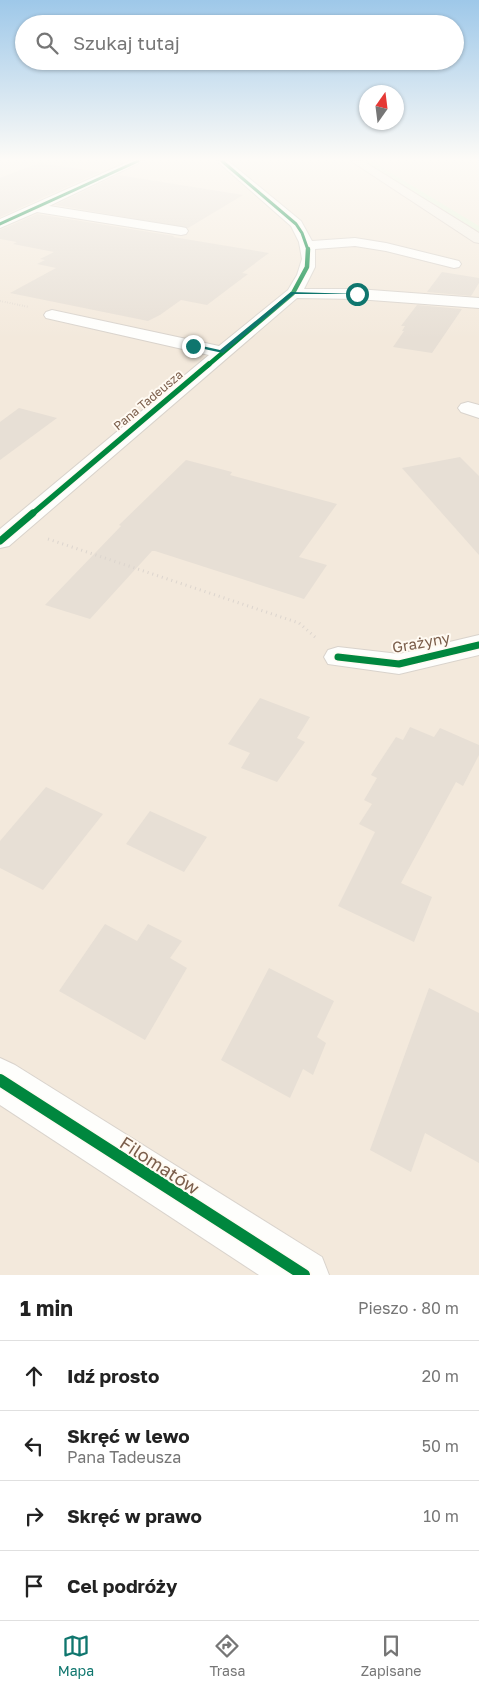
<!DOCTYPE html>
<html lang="pl">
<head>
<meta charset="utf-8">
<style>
  :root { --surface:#fff; --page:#f2f2f2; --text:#222; --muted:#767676; --line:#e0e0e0; --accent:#0f766e }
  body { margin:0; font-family:"Golos Text",sans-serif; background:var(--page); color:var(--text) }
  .compass { position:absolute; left:359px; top:85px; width:45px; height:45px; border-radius:50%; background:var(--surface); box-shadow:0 1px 4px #0004; rotate:14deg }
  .stop { position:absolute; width:15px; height:15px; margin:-11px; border:4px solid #0f766e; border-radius:50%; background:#fff }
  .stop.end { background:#0f766e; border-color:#fff; box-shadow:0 1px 5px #0008 }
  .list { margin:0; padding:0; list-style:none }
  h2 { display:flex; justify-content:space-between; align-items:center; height:65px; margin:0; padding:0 20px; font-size:21px }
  h2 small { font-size:16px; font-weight:400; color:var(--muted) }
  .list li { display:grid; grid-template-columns:32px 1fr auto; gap:15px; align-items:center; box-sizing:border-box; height:70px; padding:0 20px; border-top:1px solid var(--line) }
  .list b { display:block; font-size:19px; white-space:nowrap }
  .list p { margin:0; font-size:16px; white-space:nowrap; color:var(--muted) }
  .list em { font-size:16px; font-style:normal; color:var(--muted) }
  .icon { flex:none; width:28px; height:28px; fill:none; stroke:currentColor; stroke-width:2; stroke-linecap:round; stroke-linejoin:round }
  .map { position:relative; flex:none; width:479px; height:1275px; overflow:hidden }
  .search { position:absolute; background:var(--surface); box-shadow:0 1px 4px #0004; left:15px; right:15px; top:15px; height:55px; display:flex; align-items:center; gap:12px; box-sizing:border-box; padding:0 18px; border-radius:28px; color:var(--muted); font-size:19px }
  .sheet { height:345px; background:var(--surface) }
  nav { display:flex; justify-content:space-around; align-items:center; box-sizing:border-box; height:70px; border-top:1px solid var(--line); background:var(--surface); font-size:14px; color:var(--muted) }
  nav a { display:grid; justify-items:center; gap:2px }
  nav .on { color:var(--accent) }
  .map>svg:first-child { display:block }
  .residential { fill:#f3e9dc }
  .green { fill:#e5f1d9 }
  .building { fill:#e7dfd5 }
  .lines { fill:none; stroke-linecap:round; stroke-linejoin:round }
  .minor-casing { stroke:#d9d3cc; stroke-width:2 }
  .major-casing { stroke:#dbd2ca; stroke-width:2 }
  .path-far1 { stroke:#dcd5ce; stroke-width:2; stroke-dasharray:0.5 2; stroke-linecap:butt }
  .path { stroke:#dcd5ce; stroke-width:3; stroke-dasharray:1 4; stroke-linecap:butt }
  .minor { fill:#fefefc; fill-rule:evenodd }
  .major { fill:#f4efe6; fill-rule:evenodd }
  .cycleway-far4-casing { stroke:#fffaf2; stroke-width:4.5 }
  .cycleway-far3-casing { stroke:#fffaf2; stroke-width:6 }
  .cycleway-far2-casing { stroke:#fffaf2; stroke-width:8 }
  .cycleway-far1-casing { stroke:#fffaf2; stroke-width:10 }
  .cycleway-casing { stroke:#fffaf2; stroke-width:15 }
  .cycleway-far4 { stroke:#00873e; stroke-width:3 }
  .cycleway-far3 { stroke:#00873e; stroke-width:4.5 }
  .cycleway-far2 { stroke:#00873e; stroke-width:5.5 }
  .cycleway-far1 { stroke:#00873e; stroke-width:7 }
  .cycleway { stroke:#00873e; stroke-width:12 }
  .route { fill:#0f766e }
  .labels { text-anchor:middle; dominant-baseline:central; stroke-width:4; stroke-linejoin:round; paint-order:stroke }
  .far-street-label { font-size:12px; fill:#7b5e4b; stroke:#fffaf2 }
  .street-label { font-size:15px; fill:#7b5e4b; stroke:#fffaf2 }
  .near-street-label { font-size:18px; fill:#7b5e4b; stroke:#fffaf2 }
</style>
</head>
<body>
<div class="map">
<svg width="479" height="1275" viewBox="0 0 479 1275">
  <rect width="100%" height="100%" fill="#faf6ee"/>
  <rect class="residential" x="0" y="161" width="479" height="1114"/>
  <polygon class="green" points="364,161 371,161 479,226 479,232"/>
  <g class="building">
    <polygon points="39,163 100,172 0,217 0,178"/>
    <polygon points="118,175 243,195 188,228 55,205"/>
    <polygon points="37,214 174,236 173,237 269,253 242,273 248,274 207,305 181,300 160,315 148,321 10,293 56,268 37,264 45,260 40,259 54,252 13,244 17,242 0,239 0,230"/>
    <polygon points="442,272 479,278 479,283 471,296 427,292"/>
    <polygon points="417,305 462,309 432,353 393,347 404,331 402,331 405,326 401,326"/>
    <polygon points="19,408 57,418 0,460 0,422"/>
    <polygon points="460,457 479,476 479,555 402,468"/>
    <polygon points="186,460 232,472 230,475 337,504 299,557 327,565 304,599 155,551 152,551 90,619 45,605 121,526 119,525"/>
    <polygon points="260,698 310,717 297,738 305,742 277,782 241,768 250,753 228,744"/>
    <polygon points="410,727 434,737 440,728 479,745 479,755 463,786 456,782 401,883 432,897 414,942 338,906 375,832 359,824 372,804 364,800 377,778 371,775 396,737 403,740"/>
    <polygon points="46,787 103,814 43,890 0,868 0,841"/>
    <polygon points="150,811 207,837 184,872 126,844"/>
    <polygon points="105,924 137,941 148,924 182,941 170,958 187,968 145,1040 59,991"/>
    <polygon points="269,968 334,1001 317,1037 326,1043 313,1075 303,1069 290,1098 221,1060"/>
    <polygon points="429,988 479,1013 479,1163 425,1133 411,1172 370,1150"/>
  </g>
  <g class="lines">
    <g class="minor-casing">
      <g id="minor">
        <polygon points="130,161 143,161 49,206 181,227 186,228 188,231 186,234 181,235 37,212 0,228 0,219"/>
        <polygon points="217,161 228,161 301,221 312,241 355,238 386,243 459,261 461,264 459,267 454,268 386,251 355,246 315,249 315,267 304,289 357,289 479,298 479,308 357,299 297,298 9,546 0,548 0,529 209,355 46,318 44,315 46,312 52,310 219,346 288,290 297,275 302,259 299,242 291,226"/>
        <polygon points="468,402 479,405 479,418 461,412 458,408 461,404"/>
        <polygon points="479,635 479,655 399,674 328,664 324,657 328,650 338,647 399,654"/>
        <polygon points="0,1058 15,1065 322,1257 329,1275 259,1275 0,1105"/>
      </g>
    </g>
    <g class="major-casing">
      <polygon id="major" points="351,161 363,161 479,233 479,243 474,242"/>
    </g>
    <polyline class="path-far1" points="0,301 29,307"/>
    <polyline class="path" points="48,539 299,623 315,637"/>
    <use href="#minor" class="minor"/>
    <use href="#major" class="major"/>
    <g class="cycleway-far4-casing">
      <g id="cycleway-far4">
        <polyline points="222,161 296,224 302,233 308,250"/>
        <polyline points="0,224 138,161"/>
      </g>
    </g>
    <g class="cycleway-far3-casing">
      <polyline id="cycleway-far3" points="207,366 293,293 307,267 308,249"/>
    </g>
    <g class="cycleway-far2-casing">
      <polyline id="cycleway-far2" points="31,515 209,364"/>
    </g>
    <g class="cycleway-far1-casing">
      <g id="cycleway-far1">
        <polyline points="0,541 33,513"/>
        <polyline points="338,657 399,664 479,645"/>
      </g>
    </g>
    <g class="cycleway-casing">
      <polyline id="cycleway" points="0,1080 304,1275"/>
    </g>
    <use href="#cycleway-far4" class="cycleway-far4"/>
    <use href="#cycleway-far3" class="cycleway-far3"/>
    <use href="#cycleway-far2" class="cycleway-far2"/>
    <use href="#cycleway-far1" class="cycleway-far1"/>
    <use href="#cycleway" class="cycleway"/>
  </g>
  <linearGradient id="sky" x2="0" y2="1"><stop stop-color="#9ec8e9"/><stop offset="0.47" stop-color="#fdfbf7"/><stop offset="1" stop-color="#fdfbf7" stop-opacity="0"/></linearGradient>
  <rect width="479" height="339" fill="url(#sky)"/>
  <polygon class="route" points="291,292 359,294 294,294 223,353 190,346 193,344 220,350"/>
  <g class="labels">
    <g class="far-street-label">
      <text transform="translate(148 400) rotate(-40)">Pana Tadeusza</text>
    </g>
    <g class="street-label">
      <text transform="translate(421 642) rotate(-10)">Grażyny</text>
    </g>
    <g class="near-street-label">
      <text transform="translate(160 1165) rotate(33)">Filomatów</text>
    </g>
  </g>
</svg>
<svg class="compass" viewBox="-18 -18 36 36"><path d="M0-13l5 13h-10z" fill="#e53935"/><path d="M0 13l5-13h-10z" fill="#767676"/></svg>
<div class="stop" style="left:357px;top:294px"></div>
<div class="stop end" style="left:193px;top:346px"></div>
<div class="search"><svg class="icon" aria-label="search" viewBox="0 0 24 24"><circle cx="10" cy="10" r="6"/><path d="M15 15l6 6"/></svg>Szukaj tutaj</div>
</div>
<section class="sheet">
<h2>1 min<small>Pieszo · 80 m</small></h2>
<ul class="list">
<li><svg class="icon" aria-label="ahead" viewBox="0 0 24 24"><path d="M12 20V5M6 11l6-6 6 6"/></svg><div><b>Idź prosto</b></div><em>20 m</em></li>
<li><svg class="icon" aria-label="left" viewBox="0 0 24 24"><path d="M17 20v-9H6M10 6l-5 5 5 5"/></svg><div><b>Skręć w lewo</b><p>Pana Tadeusza</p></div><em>50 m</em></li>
<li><svg class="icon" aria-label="right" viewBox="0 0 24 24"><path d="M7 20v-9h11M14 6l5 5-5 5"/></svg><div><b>Skręć w prawo</b></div><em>10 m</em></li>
<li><svg class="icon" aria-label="arrive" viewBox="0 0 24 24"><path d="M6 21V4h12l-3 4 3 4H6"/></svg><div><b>Cel podróży</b></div></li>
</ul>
</section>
<nav>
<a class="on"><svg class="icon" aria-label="map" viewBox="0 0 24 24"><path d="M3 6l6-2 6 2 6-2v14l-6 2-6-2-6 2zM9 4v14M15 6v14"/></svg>Mapa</a>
<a><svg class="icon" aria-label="directions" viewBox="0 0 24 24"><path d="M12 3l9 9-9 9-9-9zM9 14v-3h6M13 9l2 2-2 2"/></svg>Trasa</a>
<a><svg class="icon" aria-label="saved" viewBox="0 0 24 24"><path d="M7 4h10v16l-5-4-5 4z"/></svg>Zapisane</a>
</nav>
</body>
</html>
